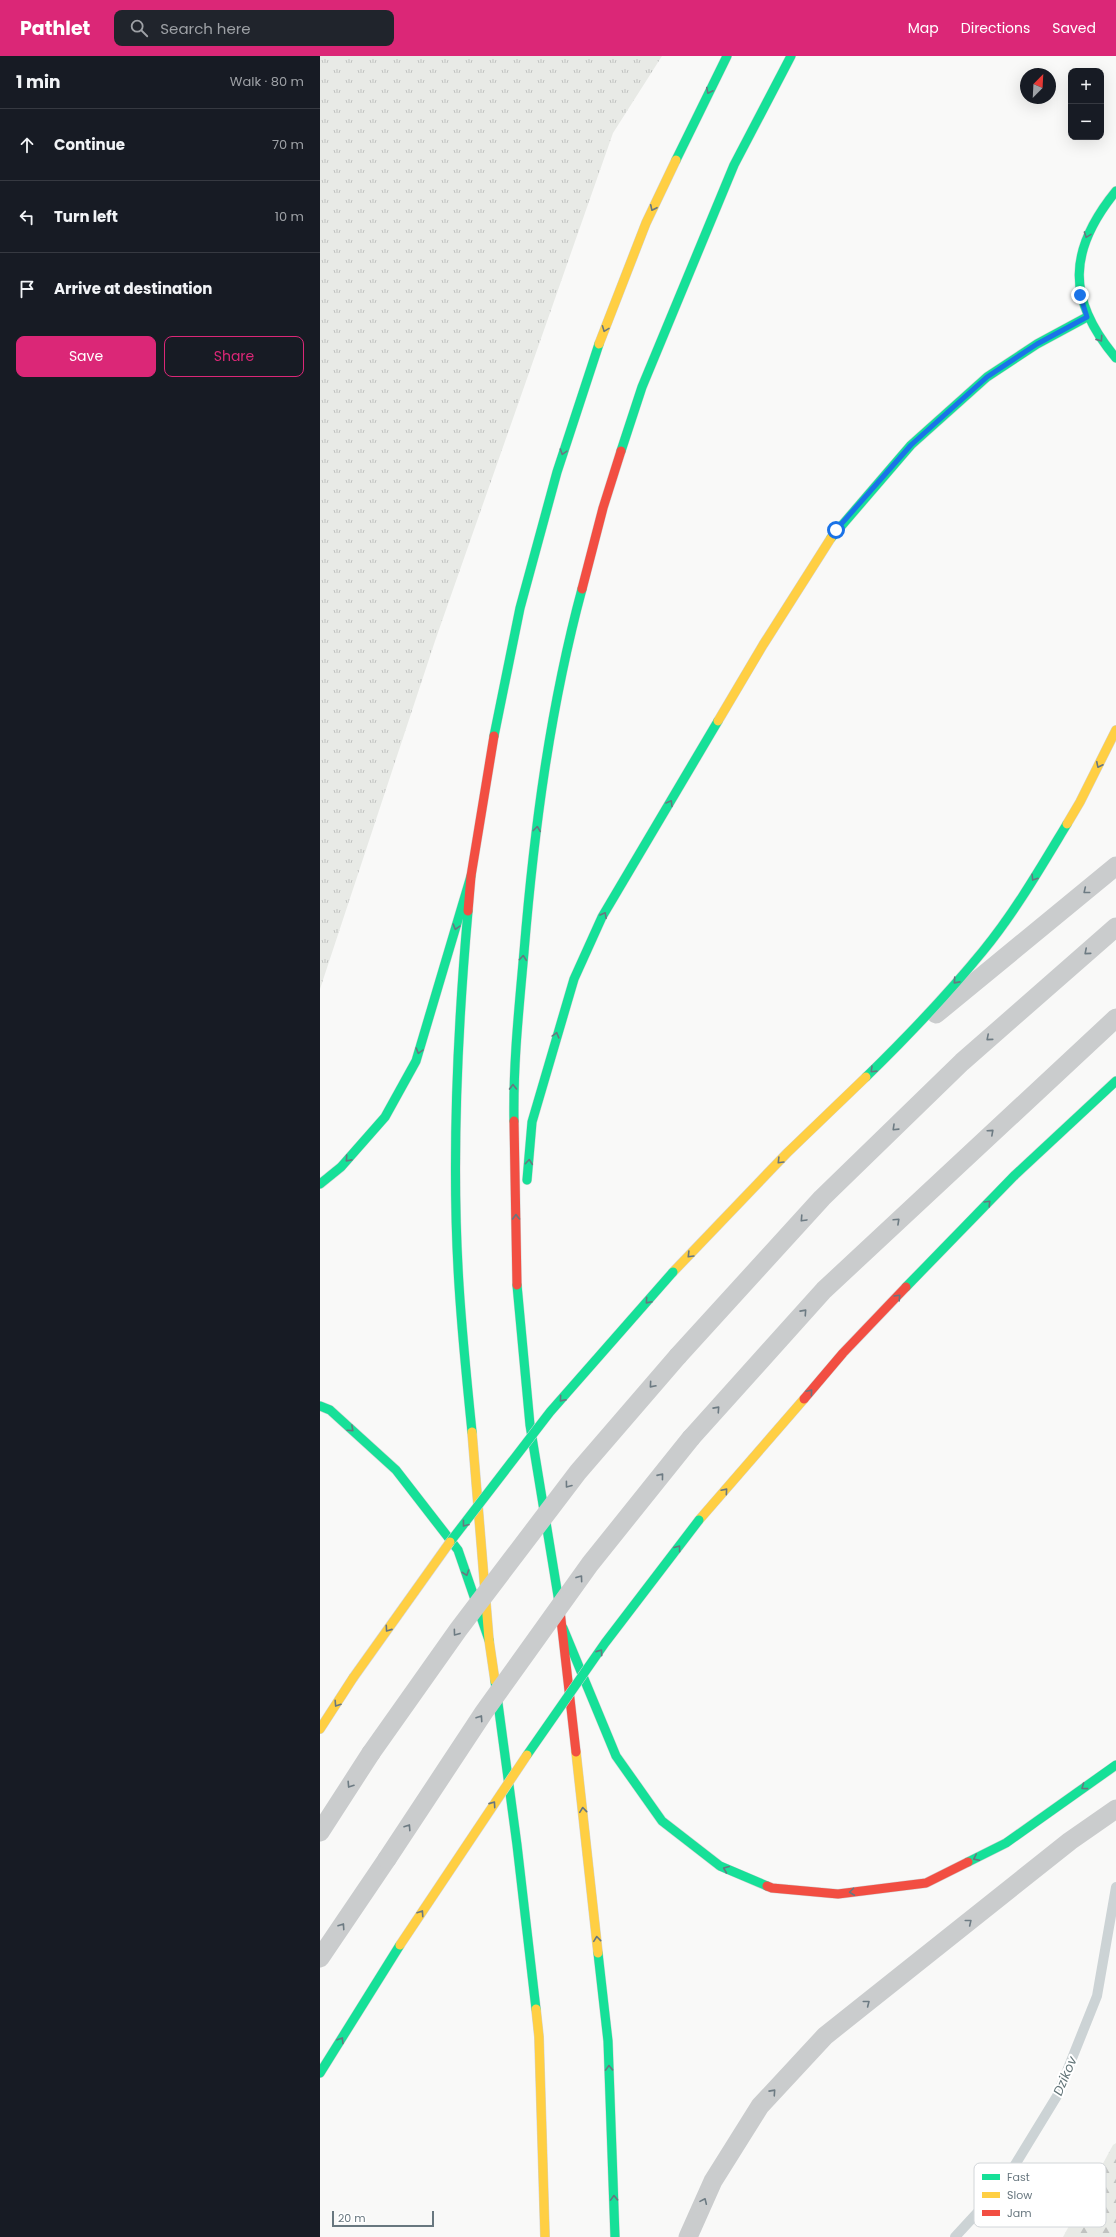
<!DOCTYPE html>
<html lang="en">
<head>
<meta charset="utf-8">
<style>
  :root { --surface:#171b24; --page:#20242c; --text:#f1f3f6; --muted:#9ea1a6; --line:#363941; --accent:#db2777 }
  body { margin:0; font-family:Poppins,sans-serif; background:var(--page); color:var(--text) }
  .controls { position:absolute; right:12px; top:12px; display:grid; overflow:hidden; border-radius:8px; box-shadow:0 4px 16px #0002 }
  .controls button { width:36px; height:36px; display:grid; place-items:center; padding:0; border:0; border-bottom:1px solid var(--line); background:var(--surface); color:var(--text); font:20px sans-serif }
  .compass { position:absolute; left:700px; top:12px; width:36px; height:36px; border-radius:50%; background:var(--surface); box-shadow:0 4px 16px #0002; rotate:24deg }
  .scale { position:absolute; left:12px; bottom:10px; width:102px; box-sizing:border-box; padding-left:4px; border:2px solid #68777f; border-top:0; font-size:11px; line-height:14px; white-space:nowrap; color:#68777f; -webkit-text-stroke:3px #fff; paint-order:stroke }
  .stop { position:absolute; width:12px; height:12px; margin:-9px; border:3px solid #1a73e8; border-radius:50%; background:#fff }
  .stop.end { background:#1a73e8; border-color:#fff; box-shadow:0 1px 4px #0008 }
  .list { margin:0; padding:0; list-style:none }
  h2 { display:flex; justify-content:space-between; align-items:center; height:52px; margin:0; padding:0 16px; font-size:17px }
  h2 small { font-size:13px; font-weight:400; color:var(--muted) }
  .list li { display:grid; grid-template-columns:26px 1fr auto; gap:12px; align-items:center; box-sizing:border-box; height:72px; padding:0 16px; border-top:1px solid var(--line) }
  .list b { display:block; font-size:15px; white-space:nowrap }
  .list em { font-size:13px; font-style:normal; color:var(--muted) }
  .actions { display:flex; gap:8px; padding:12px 16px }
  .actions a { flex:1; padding:9px 0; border:1px solid var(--accent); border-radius:8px; text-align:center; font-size:14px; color:var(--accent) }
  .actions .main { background:var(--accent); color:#fff }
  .icon { flex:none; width:22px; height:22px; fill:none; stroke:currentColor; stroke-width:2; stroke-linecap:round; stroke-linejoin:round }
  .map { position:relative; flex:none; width:796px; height:2181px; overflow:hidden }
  header { display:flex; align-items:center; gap:24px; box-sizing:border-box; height:56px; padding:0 20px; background:var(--accent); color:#fff }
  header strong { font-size:19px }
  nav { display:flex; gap:22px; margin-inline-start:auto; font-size:14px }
  .search { width:280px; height:36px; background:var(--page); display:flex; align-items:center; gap:10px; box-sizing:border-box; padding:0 14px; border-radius:8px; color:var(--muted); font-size:15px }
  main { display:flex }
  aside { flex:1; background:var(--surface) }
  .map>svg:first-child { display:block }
  .grass { fill:url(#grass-tufts) }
  .forest { fill:url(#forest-firs) }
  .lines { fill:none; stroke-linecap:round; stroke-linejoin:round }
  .stream { stroke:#ccd3d5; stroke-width:10 }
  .fast-casing { stroke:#d4d4d4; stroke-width:10 }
  .slow-casing { stroke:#d4d4d4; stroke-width:10 }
  .jam-casing { stroke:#d4d4d4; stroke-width:10 }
  .lane { stroke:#cacccd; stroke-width:19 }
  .fast { stroke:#16e098; stroke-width:9 }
  .slow { stroke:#ffcf43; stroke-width:9 }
  .jam { stroke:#f24e42; stroke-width:9 }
  .fast-bridge-casing { stroke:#d4d5d5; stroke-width:10; stroke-linecap:butt }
  .slow-bridge-casing { stroke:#d4d5d5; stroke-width:10; stroke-linecap:butt }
  .lane-bridge { stroke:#cacccd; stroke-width:19 }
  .fast-bridge { stroke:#16e098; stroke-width:9 }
  .slow-bridge { stroke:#ffcf43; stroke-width:9 }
  .oneway { stroke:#68777f }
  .oneway2 { stroke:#6d7b83 }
  .route { stroke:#1a73e8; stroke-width:5 }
  .labels { text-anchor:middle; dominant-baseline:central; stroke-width:4; stroke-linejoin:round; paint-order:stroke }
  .water-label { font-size:13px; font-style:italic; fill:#637578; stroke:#fff }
  .key { fill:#fff; stroke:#d2d6d9; stroke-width:1 }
  .key-label { font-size:11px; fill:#68777f }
</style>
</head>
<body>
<header>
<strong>Pathlet</strong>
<div class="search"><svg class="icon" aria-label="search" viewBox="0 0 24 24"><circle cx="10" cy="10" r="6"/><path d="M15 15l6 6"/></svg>Search here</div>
<nav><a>Map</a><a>Directions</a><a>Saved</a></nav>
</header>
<main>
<aside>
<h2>1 min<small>Walk · 80 m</small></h2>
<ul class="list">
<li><svg class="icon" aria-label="ahead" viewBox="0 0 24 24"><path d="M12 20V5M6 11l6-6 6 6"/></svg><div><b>Continue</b></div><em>70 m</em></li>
<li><svg class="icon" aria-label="left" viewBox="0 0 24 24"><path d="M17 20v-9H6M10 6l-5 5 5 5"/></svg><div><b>Turn left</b></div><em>10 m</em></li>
<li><svg class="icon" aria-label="arrive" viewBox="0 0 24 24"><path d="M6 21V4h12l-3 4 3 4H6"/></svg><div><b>Arrive at destination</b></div></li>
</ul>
<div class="actions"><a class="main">Save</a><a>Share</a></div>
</aside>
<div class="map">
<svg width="796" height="2181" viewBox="0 0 796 2181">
  <defs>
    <pattern id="grass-tufts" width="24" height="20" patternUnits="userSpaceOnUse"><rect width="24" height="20" fill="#e8eae6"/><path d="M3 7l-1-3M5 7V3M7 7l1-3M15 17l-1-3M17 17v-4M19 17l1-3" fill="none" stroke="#c0c2c0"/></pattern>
    <pattern id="forest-firs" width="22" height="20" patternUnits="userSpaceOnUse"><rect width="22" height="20" fill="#e8eae6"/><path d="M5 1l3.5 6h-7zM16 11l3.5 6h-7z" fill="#c0c2c0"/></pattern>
  </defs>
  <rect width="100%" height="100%" fill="#f9f9f8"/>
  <polygon class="grass" points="0,0 342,0 293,77 115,585 0,933"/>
  <polygon class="forest" points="796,2087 796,2181 743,2181 793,2089"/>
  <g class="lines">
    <polyline class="stream" points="635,2181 682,2130 737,2040 777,1940 796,1831"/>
    <g class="fast-casing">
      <g id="fast">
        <polyline points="356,104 407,0"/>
        <path d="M 796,135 C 748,194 746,243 796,302"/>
        <polyline points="301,395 322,331 414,109 471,0"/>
        <polyline points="511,482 591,389 667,321 717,288 767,261"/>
        <polyline points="174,680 200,552 237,416 279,288"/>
        <path d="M 148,855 C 137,979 131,1104 139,1229 C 142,1278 147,1327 152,1376"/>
        <path d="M 546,1021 C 587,981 627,939 663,895 C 695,856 721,811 747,768"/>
        <path d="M 194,1065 C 193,1008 199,952 204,896 C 214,774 230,652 262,533"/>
        <polyline points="207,1124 212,1066 254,923 282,861 398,665"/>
        <polyline points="0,1128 21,1111 65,1061 96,1005 151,820"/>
        <polyline points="197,1229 210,1369 239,1546"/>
        <polyline points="586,1231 695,1119 796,1025"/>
        <polyline points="0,1350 10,1354 76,1414 138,1494 169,1584"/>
        <polyline points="243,1572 296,1700 342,1765 400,1810 447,1830"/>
        <polyline points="175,1625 197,1789 216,1953"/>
        <polyline points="648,1806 686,1787 796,1709"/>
        <polyline points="278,1897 288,1985 295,2181"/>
        <polyline points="0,2017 80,1889"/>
      </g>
    </g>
    <g class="slow-casing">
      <g id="slow">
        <polyline points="279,288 326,167 356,104"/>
        <polyline points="398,665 443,589 511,482"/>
        <polyline points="747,768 760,746 796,674"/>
        <polyline points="353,1216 467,1097 546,1021"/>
        <polyline points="152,1376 169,1584 175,1625"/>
        <polyline points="379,1464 484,1343"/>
        <polyline points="0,1673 33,1622"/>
        <polyline points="256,1696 278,1897"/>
        <polyline points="216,1953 219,1981 225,2181"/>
      </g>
    </g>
    <g class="jam-casing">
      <g id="jam">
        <polyline points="262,533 283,452 301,395"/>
        <polyline points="148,855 151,820 174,680"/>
        <polyline points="194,1065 197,1229"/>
        <polyline points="484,1343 523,1297 586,1231"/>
        <polyline points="239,1546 256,1696"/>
        <polyline points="447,1830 452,1832 518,1838 606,1827 648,1806"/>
      </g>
    </g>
    <g class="lane">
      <polyline points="616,958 796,810"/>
      <polyline points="358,1300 502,1142 642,1006 796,871"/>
      <polyline points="371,1382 504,1234 796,962"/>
      <polyline points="0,1776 51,1697"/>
      <polyline points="0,1902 67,1803"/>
      <polyline points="368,2181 393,2125 440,2050 505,1980 750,1785 796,1753"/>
    </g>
    <use href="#fast" class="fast"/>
    <use href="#slow" class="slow"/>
    <use href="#jam" class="jam"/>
    <g class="fast-bridge-casing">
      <g id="fast-bridge">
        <polyline points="130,1486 230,1356 353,1216"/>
        <polyline points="207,1699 285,1587 379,1464"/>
      </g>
    </g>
    <g class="slow-bridge-casing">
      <g id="slow-bridge">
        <polyline points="33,1622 130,1486"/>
        <polyline points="80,1889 207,1699"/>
      </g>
    </g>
    <g class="lane-bridge">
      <polyline points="51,1697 138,1574 258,1416 358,1300"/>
      <polyline points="67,1803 164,1656 270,1508 371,1382"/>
    </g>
    <use href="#fast-bridge" class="fast-bridge"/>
    <use href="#slow-bridge" class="slow-bridge"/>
  </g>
  <defs><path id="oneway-chevron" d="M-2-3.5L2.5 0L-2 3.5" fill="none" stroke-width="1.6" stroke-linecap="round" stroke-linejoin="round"/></defs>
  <g class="oneway">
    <use href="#oneway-chevron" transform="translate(389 35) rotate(117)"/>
    <use href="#oneway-chevron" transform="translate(333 152) rotate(115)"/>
    <use href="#oneway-chevron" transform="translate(767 179) rotate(110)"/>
    <use href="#oneway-chevron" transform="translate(285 273) rotate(111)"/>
    <use href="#oneway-chevron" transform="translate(780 283) rotate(55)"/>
    <use href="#oneway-chevron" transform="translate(243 396) rotate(108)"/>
    <use href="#oneway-chevron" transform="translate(779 709) rotate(116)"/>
    <use href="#oneway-chevron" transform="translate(350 747) rotate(-59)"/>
    <use href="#oneway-chevron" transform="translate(217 773) rotate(-83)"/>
    <use href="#oneway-chevron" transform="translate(714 822) rotate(123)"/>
    <use href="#oneway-chevron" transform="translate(284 859) rotate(-61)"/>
    <use href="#oneway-chevron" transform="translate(136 871) rotate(106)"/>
    <use href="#oneway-chevron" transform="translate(203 902) rotate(-85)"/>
    <use href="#oneway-chevron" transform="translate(636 925) rotate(132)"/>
    <use href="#oneway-chevron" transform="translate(236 979) rotate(-75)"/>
    <use href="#oneway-chevron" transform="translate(99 995) rotate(106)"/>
    <use href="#oneway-chevron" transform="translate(553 1014) rotate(136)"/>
    <use href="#oneway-chevron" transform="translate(193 1031) rotate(-91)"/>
    <use href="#oneway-chevron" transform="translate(28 1103) rotate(132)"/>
    <use href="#oneway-chevron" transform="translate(460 1105) rotate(134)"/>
    <use href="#oneway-chevron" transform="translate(209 1106) rotate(-85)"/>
    <use href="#oneway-chevron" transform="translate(668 1147) rotate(-46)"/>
    <use href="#oneway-chevron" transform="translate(196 1161) rotate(-91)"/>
    <use href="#oneway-chevron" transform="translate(370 1199) rotate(134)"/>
    <use href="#oneway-chevron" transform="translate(578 1241) rotate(-46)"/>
    <use href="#oneway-chevron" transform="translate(328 1245) rotate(131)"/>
    <use href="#oneway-chevron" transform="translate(490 1336) rotate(-49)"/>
    <use href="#oneway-chevron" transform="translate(242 1343) rotate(131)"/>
    <use href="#oneway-chevron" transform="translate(31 1373) rotate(42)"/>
    <use href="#oneway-chevron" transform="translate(405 1435) rotate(-49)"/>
    <use href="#oneway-chevron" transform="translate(145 1468) rotate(128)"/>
    <use href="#oneway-chevron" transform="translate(358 1492) rotate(-53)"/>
    <use href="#oneway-chevron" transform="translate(146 1517) rotate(71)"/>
    <use href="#oneway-chevron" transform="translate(68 1573) rotate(125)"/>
    <use href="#oneway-chevron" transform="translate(280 1596) rotate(-55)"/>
    <use href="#oneway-chevron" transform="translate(17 1648) rotate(123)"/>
    <use href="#oneway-chevron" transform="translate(764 1731) rotate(144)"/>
    <use href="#oneway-chevron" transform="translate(173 1748) rotate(-55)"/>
    <use href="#oneway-chevron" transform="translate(263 1754) rotate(-96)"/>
    <use href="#oneway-chevron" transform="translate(656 1802) rotate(154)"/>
    <use href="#oneway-chevron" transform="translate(406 1813) rotate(-157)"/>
    <use href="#oneway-chevron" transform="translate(532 1836) rotate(173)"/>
    <use href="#oneway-chevron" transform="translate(101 1857) rotate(-56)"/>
    <use href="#oneway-chevron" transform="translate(277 1883) rotate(-96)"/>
    <use href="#oneway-chevron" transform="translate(21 1984) rotate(-58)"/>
    <use href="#oneway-chevron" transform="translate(289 2012) rotate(-92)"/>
    <use href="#oneway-chevron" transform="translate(294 2142) rotate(-92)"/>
  </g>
  <g class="oneway2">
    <use href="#oneway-chevron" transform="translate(766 835) rotate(141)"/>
    <use href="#oneway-chevron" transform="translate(767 896) rotate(139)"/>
    <use href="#oneway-chevron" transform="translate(669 982) rotate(139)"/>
    <use href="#oneway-chevron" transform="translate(575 1072) rotate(136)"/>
    <use href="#oneway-chevron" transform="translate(671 1076) rotate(-42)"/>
    <use href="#oneway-chevron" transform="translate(483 1163) rotate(133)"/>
    <use href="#oneway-chevron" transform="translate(577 1165) rotate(-43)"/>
    <use href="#oneway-chevron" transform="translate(484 1256) rotate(-48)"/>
    <use href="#oneway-chevron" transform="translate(332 1329) rotate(131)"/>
    <use href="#oneway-chevron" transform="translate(397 1353) rotate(-48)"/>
    <use href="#oneway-chevron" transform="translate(341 1420) rotate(-51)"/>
    <use href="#oneway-chevron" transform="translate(248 1429) rotate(127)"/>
    <use href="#oneway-chevron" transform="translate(260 1522) rotate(-54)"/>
    <use href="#oneway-chevron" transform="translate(136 1577) rotate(126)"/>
    <use href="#oneway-chevron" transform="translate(160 1662) rotate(-56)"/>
    <use href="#oneway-chevron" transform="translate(30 1729) rotate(123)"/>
    <use href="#oneway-chevron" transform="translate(88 1771) rotate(-57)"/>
    <use href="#oneway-chevron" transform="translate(649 1866) rotate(-39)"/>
    <use href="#oneway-chevron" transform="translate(22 1870) rotate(-56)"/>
    <use href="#oneway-chevron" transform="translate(547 1947) rotate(-38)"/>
    <use href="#oneway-chevron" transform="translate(453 2036) rotate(-48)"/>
    <use href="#oneway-chevron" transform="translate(384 2145) rotate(-66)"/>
  </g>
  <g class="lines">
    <polyline class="route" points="516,474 591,389 667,321 717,288 767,261 760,239"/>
  </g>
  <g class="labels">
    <g class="water-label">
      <text transform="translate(745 2020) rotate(-67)">Dzikov</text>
    </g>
  </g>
  <rect x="654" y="2107" width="132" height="64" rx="6" class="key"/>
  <rect x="662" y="2118" width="18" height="6" fill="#16e098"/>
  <rect x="662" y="2136" width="18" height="6" fill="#ffcf43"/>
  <rect x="662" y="2154" width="18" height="6" fill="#f24e42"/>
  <g class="key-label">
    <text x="687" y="2125">Fast</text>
    <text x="687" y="2143">Slow</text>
    <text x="687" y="2161">Jam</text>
  </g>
</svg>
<div class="controls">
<button>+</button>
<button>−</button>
</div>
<svg class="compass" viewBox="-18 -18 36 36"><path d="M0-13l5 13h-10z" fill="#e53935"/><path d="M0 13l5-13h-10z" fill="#9ea1a6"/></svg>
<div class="scale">20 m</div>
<div class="stop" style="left:516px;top:474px"></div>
<div class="stop end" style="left:760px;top:239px"></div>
</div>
</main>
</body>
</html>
